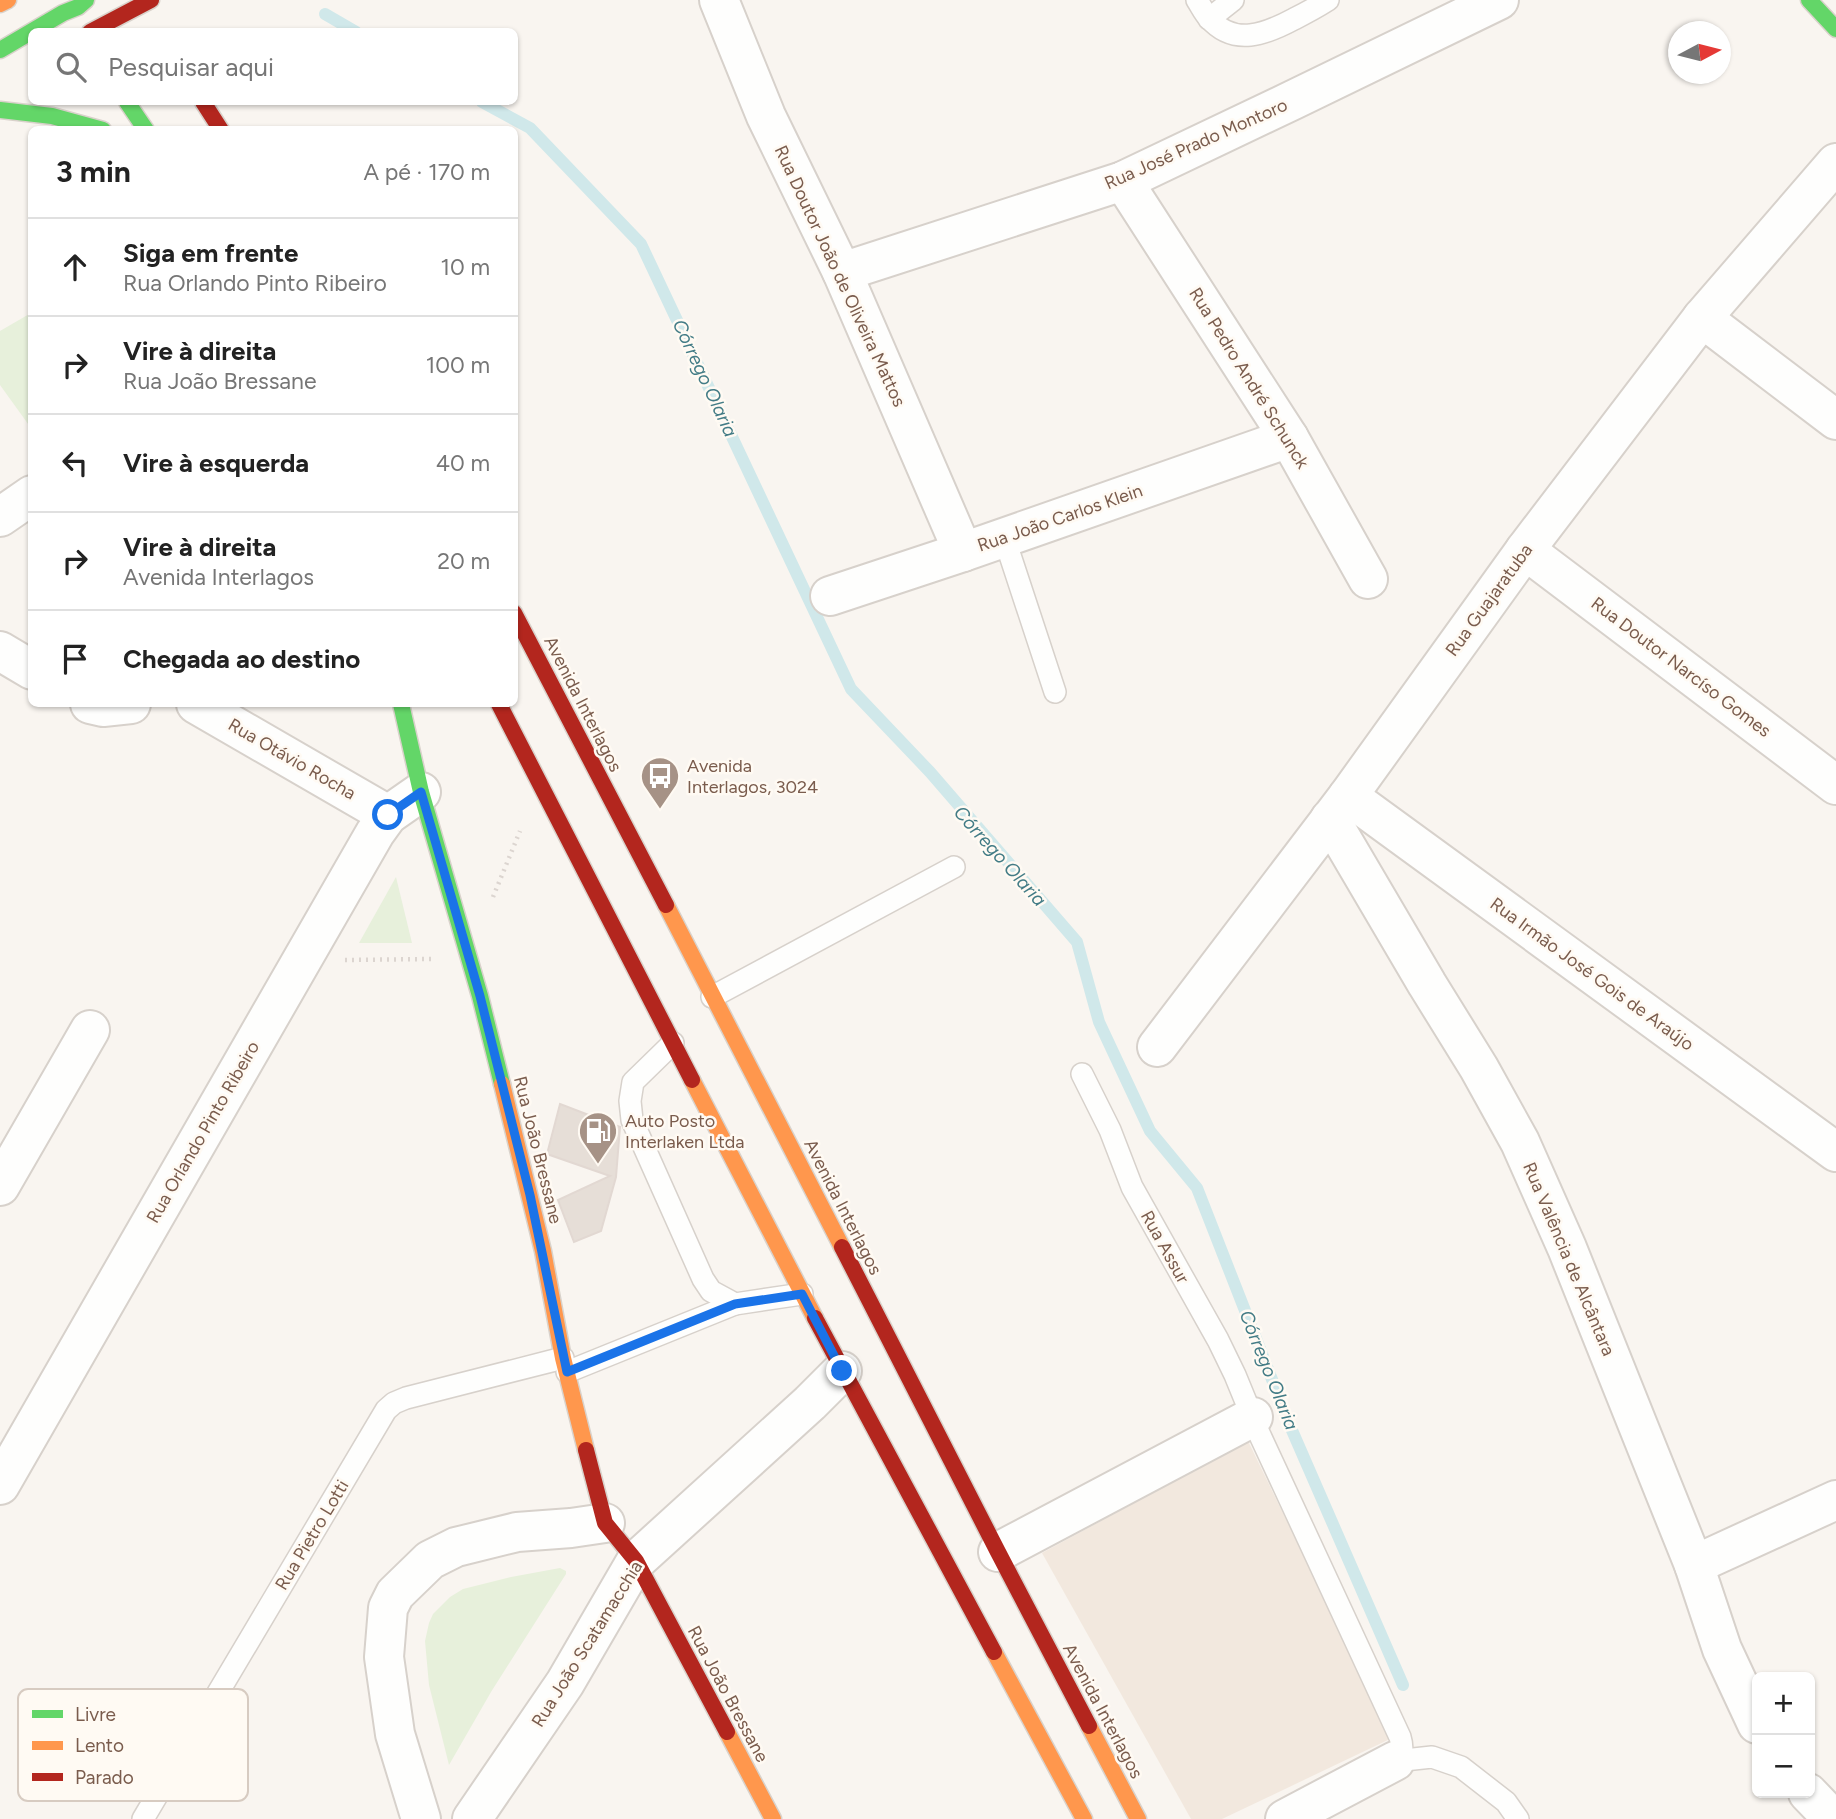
<!DOCTYPE html>
<html lang="pt">
<head>
<meta charset="utf-8">
<style>
  :root { --surface:#fff; --page:#f6f6f6; --text:#222; --muted:#767676; --line:#e0e0e0 }
  body { margin:0; font-family:Figtree,sans-serif; background:var(--page); color:var(--text) }
  .controls { position:absolute; right:21px; bottom:21px; display:grid; overflow:hidden; border-radius:10px; box-shadow:0 2px 5px #0004 }
  .controls button { width:63px; height:63px; display:grid; place-items:center; padding:0; border:0; border-bottom:2px solid var(--line); background:var(--surface); color:var(--text); font:35px sans-serif }
  .compass { position:absolute; left:1668px; top:21px; width:63px; height:63px; border-radius:50%; background:var(--surface); box-shadow:0 2px 5px #0004; rotate:83deg }
  .stop { position:absolute; width:21px; height:21px; margin:-16px; border:5px solid #1a73e8; border-radius:50%; background:#fff }
  .stop.end { background:#1a73e8; border-color:#fff; box-shadow:0 2px 7px #0008 }
  .list { margin:0; padding:0; list-style:none }
  h2 { display:flex; justify-content:space-between; align-items:center; height:91px; margin:0; padding:0 28px; font-size:30px }
  h2 small { font-size:23px; font-weight:400; color:var(--muted) }
  .list li { display:grid; grid-template-columns:46px 1fr auto; gap:21px; align-items:center; box-sizing:border-box; height:98px; padding:0 28px; border-top:2px solid var(--line) }
  .list b { display:block; font-size:26px; white-space:nowrap }
  .list p { margin:0; font-size:23px; white-space:nowrap; color:var(--muted) }
  .list em { font-size:23px; font-style:normal; color:var(--muted) }
  .icon { flex:none; width:38px; height:38px; fill:none; stroke:currentColor; stroke-width:2; stroke-linecap:round; stroke-linejoin:round }
  .map { position:relative; flex:none; width:1836px; height:1819px; overflow:hidden }
  .search { position:absolute; background:var(--surface); box-shadow:0 2px 5px #0004; left:28px; top:28px; width:490px; height:77px; display:flex; align-items:center; gap:18px; box-sizing:border-box; padding:0 24px; border-radius:10px; color:var(--muted); font-size:26px }
  .panel { position:absolute; background:var(--surface); box-shadow:0 2px 5px #0004; left:28px; top:126px; width:490px; height:581px; border-radius:10px }
  .map>svg:first-child { display:block }
  .residential { fill:#f2e8de }
  .green { fill:#e7f0db }
  .lines { fill:none; stroke-linecap:round; stroke-linejoin:round }
  .stream { stroke:#d0e8ea; stroke-width:12 }
  .building { fill:#e6ded7; stroke:#e2d8d2; stroke-width:2 }
  .lane-casing { stroke:#d7d1cb; stroke-width:24 }
  .street-casing { stroke:#d7d1cb; stroke-width:42 }
  .fast-casing { stroke:#d9d2cb; stroke-width:19 }
  .slow-casing { stroke:#d9d2cb; stroke-width:19 }
  .jam-casing { stroke:#d9d2cb; stroke-width:19 }
  .path { stroke:#dcd5d0; stroke-width:4.5; stroke-dasharray:2 5; stroke-linecap:butt }
  .lane { stroke:#fefefd; stroke-width:21 }
  .street { stroke:#fefefd; stroke-width:38 }
  .fast { stroke:#63d668; stroke-width:16 }
  .slow { stroke:#ff974d; stroke-width:16 }
  .jam { stroke:#b3261e; stroke-width:16 }
  .route { stroke:#1a73e8; stroke-width:9 }
  .labels { text-anchor:middle; dominant-baseline:central; stroke-width:5; stroke-linejoin:round; paint-order:stroke }
  .street-label { font-size:18px; fill:#7a5c4d; stroke:#fffaf3 }
  .poi-label { font-size:18px; fill:#7a5c4d; stroke:#fffaf3; text-anchor:start }
  .water-label { font-size:19px; font-style:italic; fill:#437c86; stroke:#fffaf3 }
  .key { fill:#fffaf3; stroke:#d7cbc1; stroke-width:2 }
  .key-label { font-size:19px; fill:#7a5c4d }
</style>
</head>
<body>
<div class="map">
<svg width="1836" height="1819" viewBox="0 0 1836 1819">
  <rect width="100%" height="100%" fill="#f9f5f0"/>
  <polygon class="residential" points="1248,1441 1392,1738 1222,1819 1191,1819 1042,1553"/>
  <g class="green">
    <polygon points="31,313 31,428 0,385 0,331"/>
    <polygon points="396,877 412,943 359,943"/>
    <polygon points="560,1568 566,1571 566,1574 491,1692 449,1765 429,1685 425,1641 429,1623 433,1614 450,1597 463,1589 511,1577"/>
  </g>
  <g class="lines">
    <g class="stream">
      <polyline points="325,14 356,32"/>
      <polyline points="482,102 530,128 641,244 851,689 930,772 1077,942 1099,1022 1150,1131 1197,1188 1291,1428 1403,1685"/>
    </g>
  </g>
  <polygon class="building" points="560,1104 620,1127 616,1177 601,1231 574,1242 558,1200 610,1176 547,1154"/>
  <g class="lines">
    <g class="lane-casing">
      <g id="lane">
        <path d="M 1197,0 C 1201,6 1204,13 1209,18 C 1234,47 1266,34 1294,19 C 1306,13 1317,7 1328,0"/>
        <polyline points="1209,19 1233,0"/>
        <polyline points="1004,537 1055,692"/>
        <polyline points="712,997 954,867"/>
        <polyline points="673,1043 633,1082 630,1101 632,1120 703,1279 711,1291 735,1304 802,1294"/>
        <path d="M 1082,1074 L 1110,1130 L 1132,1187 L 1218,1340 L 1235,1375 L 1258,1431 L 1400,1737 C 1403,1747 1403,1754 1395,1761"/>
        <polyline points="567,1372 735,1304"/>
        <polyline points="1395,1761 1432,1757 1461,1767 1506,1802 1518,1819"/>
        <polyline points="143,1819 386,1410 394,1403 406,1398 563,1358"/>
      </g>
    </g>
    <g class="street-casing">
      <g id="street">
        <polyline points="719,0 766,116 842,272 963,552"/>
        <polyline points="1123,181 1289,438 1368,579"/>
        <polyline points="842,272 1123,181 1293,100 1499,0"/>
        <polyline points="1702,318 1836,420"/>
        <polyline points="0,517 32,495"/>
        <polyline points="1525,550 1836,785"/>
        <polyline points="830,596 963,552 1289,438"/>
        <polyline points="0,651 32,670"/>
        <polyline points="90,704 103,707 131,704"/>
        <polyline points="196,704 388,815"/>
        <polyline points="1348,796 1836,1152"/>
        <polyline points="1330,819 1427,984 1479,1068 1520,1142 1567,1248 1637,1423 1694,1565 1722,1649 1757,1724"/>
        <polyline points="1157,1047 1348,796 1525,550 1702,318 1836,163"/>
        <polyline points="0,1186 90,1030"/>
        <polyline points="0,1485 375,833 388,815 421,792"/>
        <polyline points="998,1552 1253,1417"/>
        <polyline points="1694,1565 1836,1500"/>
        <polyline points="1808,1793 1833,1819"/>
        <polyline points="421,1819 395,1734 384,1657 388,1608 395,1594 430,1560 456,1547 517,1532 571,1528 605,1523"/>
        <polyline points="472,1819 565,1683 636,1561 810,1403 842,1371"/>
        <polyline points="1285,1819 1395,1761"/>
      </g>
    </g>
    <g class="fast-casing">
      <g id="fast">
        <polyline points="1809,0 1836,29"/>
        <polyline points="0,50 63,13 78,7 86,0"/>
        <polyline points="127,102 146,130"/>
        <polyline points="0,110 52,116 103,130"/>
        <polyline points="401,704 421,792 480,996 502,1084"/>
      </g>
    </g>
    <g class="slow-casing">
      <g id="slow">
        <polyline points="0,4 8,0"/>
        <polyline points="666,905 842,1247"/>
        <polyline points="692,1080 815,1318"/>
        <polyline points="502,1084 543,1251 563,1358 586,1450"/>
        <polyline points="994,1652 1084,1819"/>
        <polyline points="1089,1726 1138,1819"/>
        <polyline points="727,1732 773,1819"/>
      </g>
    </g>
    <g class="jam-casing">
      <g id="jam">
        <polyline points="90,32 151,0"/>
        <polyline points="203,102 221,130"/>
        <polyline points="514,613 666,905"/>
        <polyline points="499,704 692,1080"/>
        <polyline points="842,1247 998,1552 1089,1726"/>
        <polyline points="815,1318 994,1652"/>
        <polyline points="586,1450 605,1523 636,1561 727,1732"/>
      </g>
    </g>
    <g class="path">
      <polyline points="493,897 520,831"/>
      <polyline points="345,960 431,959"/>
    </g>
    <use href="#lane" class="lane"/>
    <use href="#street" class="street"/>
    <use href="#fast" class="fast"/>
    <use href="#slow" class="slow"/>
    <use href="#jam" class="jam"/>
  </g>
  <g class="lines">
    <polyline class="route" points="388,815 421,792 480,996 530,1195 567,1372 735,1304 802,1294 842,1371"/>
  </g>
  <defs>
    <g id="bus-pin" transform="scale(2.0125)"><path d="M0 17L-7.5 6A9.5 9.5 0 1 1 7.5 6Z" fill="#a69286" stroke="#fffaf3"/><path d="M-5-6H5V4H4V6H2V4H-2V6H-4V4H-5ZM-3.5-4V0h7V-4ZM-3.5 1.2v1.5H-2V1.2ZM2 1.2v1.5H3.5V1.2Z" fill="#fff"/></g>
    <g id="fuel-pin" transform="scale(2.0125)"><path d="M0 17L-7.5 6A9.5 9.5 0 1 1 7.5 6Z" fill="#a69286" stroke="#fffaf3"/><path d="M-5.5-6h7V0h2V4h1.3V-2.5L3-4.5l.8-.8L6-3V5H2.5V1h-1V6h-7ZM-4.2-4.7v3.2H.2V-4.7Z" fill="#fff"/></g>
  </defs>
  <g fill-rule="evenodd">
    <use href="#bus-pin" x="660" y="776"/>
    <use href="#fuel-pin" x="598" y="1131"/>
  </g>
  <g class="labels">
    <g class="street-label">
      <text transform="translate(1196 144) rotate(-24)">Rua José Prado Montoro</text>
      <text transform="translate(840 276) rotate(65)">Rua Doutor João de Oliveira Mattos</text>
      <text transform="translate(1249 378) rotate(58)">Rua Pedro André Schunck</text>
      <text transform="translate(1060 518) rotate(-19)">Rua João Carlos Klein</text>
      <text transform="translate(1489 600) rotate(-54)">Rua Guajaratuba</text>
      <text transform="translate(1681 667) rotate(37)">Rua Doutor Narcíso Gomes</text>
      <text transform="translate(583 704) rotate(63)">Avenida Interlagos</text>
      <text transform="translate(292 759) rotate(30)">Rua Otávio Rocha</text>
      <text transform="translate(1592 974) rotate(36)">Rua Irmão José Gois de Araújo</text>
      <text transform="translate(203 1132) rotate(-60)">Rua Orlando Pinto Ribeiro</text>
      <text transform="translate(538 1150) rotate(76)">Rua João Bressane</text>
      <text transform="translate(843 1207) rotate(63)">Avenida Interlagos</text>
      <text transform="translate(1165 1247) rotate(61)">Rua Assur</text>
      <text transform="translate(1569 1259) rotate(67)">Rua Valência de Alcântara</text>
      <text transform="translate(312 1535) rotate(-59)">Rua Pietro Lotti</text>
      <text transform="translate(587 1644) rotate(-58)">Rua João Scatamacchia</text>
      <text transform="translate(728 1694) rotate(62)">Rua João Bressane</text>
      <text transform="translate(1103 1711) rotate(62)">Avenida Interlagos</text>
    </g>
    <g class="poi-label">
      <text x="687" y="766">Avenida<tspan x="687" dy="21">Interlagos, 3024</tspan></text>
      <text x="625" y="1121">Auto Posto<tspan x="625" dy="21">Interlaken Ltda</tspan></text>
    </g>
    <g class="water-label">
      <text transform="translate(705 378) rotate(65)">Córrego Olaria</text>
      <text transform="translate(1000 856) rotate(48)">Córrego Olaria</text>
      <text transform="translate(1269 1370) rotate(68)">Córrego Olaria</text>
    </g>
  </g>
  <rect x="18" y="1689" width="230" height="112" rx="10" class="key"/>
  <rect x="32" y="1710" width="31" height="8" fill="#63d668"/>
  <rect x="32" y="1741" width="31" height="9" fill="#ff974d"/>
  <rect x="32" y="1773" width="31" height="8" fill="#b3261e"/>
  <g class="key-label">
    <text x="75" y="1721">Livre</text>
    <text x="75" y="1752">Lento</text>
    <text x="75" y="1784">Parado</text>
  </g>
</svg>
<div class="controls">
<button>+</button>
<button>−</button>
</div>
<svg class="compass" viewBox="-18 -18 36 36"><path d="M0-13l5 13h-10z" fill="#e53935"/><path d="M0 13l5-13h-10z" fill="#767676"/></svg>
<div class="stop" style="left:388px;top:815px"></div>
<div class="stop end" style="left:842px;top:1371px"></div>
<div class="search"><svg class="icon" aria-label="search" viewBox="0 0 24 24"><circle cx="10" cy="10" r="6"/><path d="M15 15l6 6"/></svg>Pesquisar aqui</div>
<section class="panel">
<h2>3 min<small>A pé · 170 m</small></h2>
<ul class="list">
<li><svg class="icon" aria-label="ahead" viewBox="0 0 24 24"><path d="M12 20V5M6 11l6-6 6 6"/></svg><div><b>Siga em frente</b><p>Rua Orlando Pinto Ribeiro</p></div><em>10 m</em></li>
<li><svg class="icon" aria-label="right" viewBox="0 0 24 24"><path d="M7 20v-9h11M14 6l5 5-5 5"/></svg><div><b>Vire à direita</b><p>Rua João Bressane</p></div><em>100 m</em></li>
<li><svg class="icon" aria-label="left" viewBox="0 0 24 24"><path d="M17 20v-9H6M10 6l-5 5 5 5"/></svg><div><b>Vire à esquerda</b></div><em>40 m</em></li>
<li><svg class="icon" aria-label="right" viewBox="0 0 24 24"><path d="M7 20v-9h11M14 6l5 5-5 5"/></svg><div><b>Vire à direita</b><p>Avenida Interlagos</p></div><em>20 m</em></li>
<li><svg class="icon" aria-label="arrive" viewBox="0 0 24 24"><path d="M6 21V4h12l-3 4 3 4H6"/></svg><div><b>Chegada ao destino</b></div></li>
</ul>
</section>
</div>
</body>
</html>
